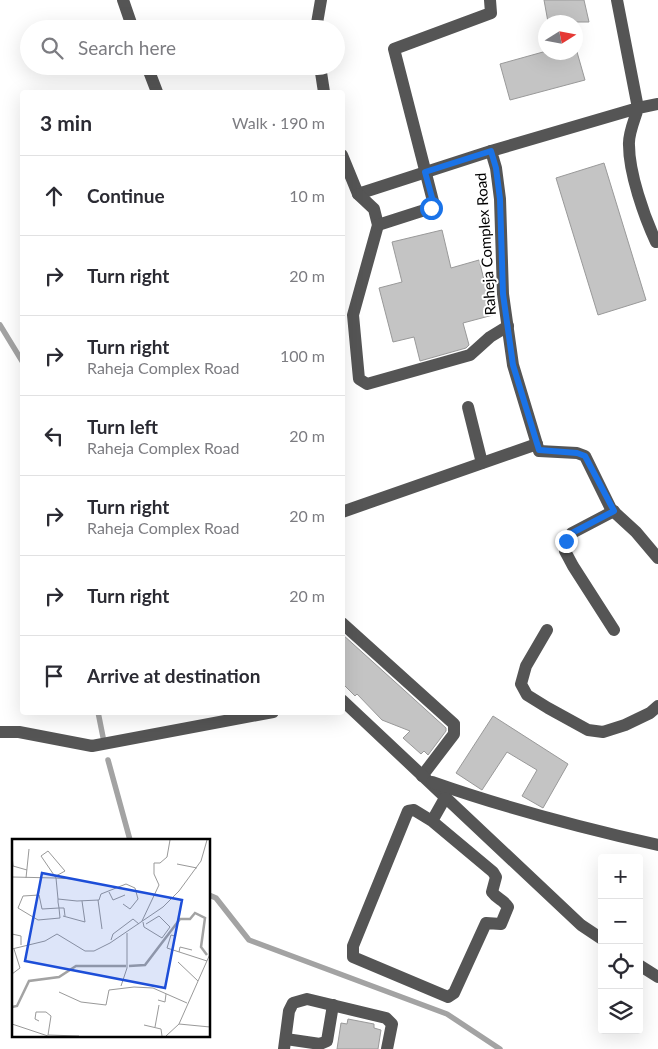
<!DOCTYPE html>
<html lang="en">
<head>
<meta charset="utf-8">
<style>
  :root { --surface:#fff; --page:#f7f7f7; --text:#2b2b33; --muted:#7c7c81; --line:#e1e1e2 }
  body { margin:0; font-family:Lato,sans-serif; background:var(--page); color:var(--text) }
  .controls { position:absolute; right:15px; bottom:15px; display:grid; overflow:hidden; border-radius:5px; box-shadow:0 5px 20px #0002 }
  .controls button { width:45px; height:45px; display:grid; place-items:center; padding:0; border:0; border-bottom:1px solid var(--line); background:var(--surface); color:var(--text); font:25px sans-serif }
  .compass { position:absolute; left:538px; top:15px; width:45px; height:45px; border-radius:50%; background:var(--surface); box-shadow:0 5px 20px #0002; rotate:79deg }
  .stop { position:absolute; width:15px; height:15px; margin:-11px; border:4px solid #1a73e8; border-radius:50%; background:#fff }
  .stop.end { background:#1a73e8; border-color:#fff; box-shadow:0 1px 5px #0008 }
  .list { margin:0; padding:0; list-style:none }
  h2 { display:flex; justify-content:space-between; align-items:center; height:65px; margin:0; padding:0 20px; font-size:21px }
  h2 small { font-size:16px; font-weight:400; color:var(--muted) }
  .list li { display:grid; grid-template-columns:32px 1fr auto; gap:15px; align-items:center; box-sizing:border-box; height:80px; padding:0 20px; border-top:1px solid var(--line) }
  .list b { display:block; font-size:19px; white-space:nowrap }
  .list p { margin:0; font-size:16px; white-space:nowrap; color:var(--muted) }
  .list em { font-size:16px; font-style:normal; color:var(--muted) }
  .icon { flex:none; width:28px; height:28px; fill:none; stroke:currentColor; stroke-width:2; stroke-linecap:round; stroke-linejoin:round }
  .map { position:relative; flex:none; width:658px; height:1049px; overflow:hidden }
  .search { position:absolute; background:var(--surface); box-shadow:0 5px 20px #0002; left:20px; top:20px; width:325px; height:55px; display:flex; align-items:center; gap:12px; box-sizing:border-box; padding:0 18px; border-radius:28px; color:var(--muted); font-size:19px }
  .panel { position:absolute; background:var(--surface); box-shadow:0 5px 20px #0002; left:20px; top:90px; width:325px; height:625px; border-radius:5px }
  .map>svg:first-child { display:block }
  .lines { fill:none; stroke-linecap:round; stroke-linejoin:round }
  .stream { stroke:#a3a3a3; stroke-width:5.5 }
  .building { fill:#c4c4c4; stroke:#999 }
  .minor { stroke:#555; stroke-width:12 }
  .route { stroke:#1a73e8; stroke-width:6 }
  .labels { text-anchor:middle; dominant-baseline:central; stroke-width:4; stroke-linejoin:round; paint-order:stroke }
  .street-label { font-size:15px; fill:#000; stroke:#fff }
  .inset-river { fill:none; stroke:#a3a3a3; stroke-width:2.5 }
  .inset-road { fill:none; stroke:#999; stroke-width:1 }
  .view { fill:#1d4ed8; fill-opacity:0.15; stroke:#1d4ed8; stroke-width:2.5 }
  .inset-edge { fill:none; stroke:#000; stroke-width:2.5 }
</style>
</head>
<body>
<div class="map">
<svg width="658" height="1049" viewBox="0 0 658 1049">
  <rect width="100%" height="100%" fill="#fff"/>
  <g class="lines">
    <g class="stream">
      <polyline points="0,325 22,361"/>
      <polyline points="98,712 103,737"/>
      <polyline points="108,760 130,840"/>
      <polyline points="209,895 216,898 249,940 447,1014 500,1049"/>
    </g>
  </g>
  <g class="building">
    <polygon points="544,0 584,0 589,22 548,22"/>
    <polygon points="543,52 577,52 585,80 510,100 500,64"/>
    <polygon points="604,163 646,300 598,315 556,178"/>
    <polygon points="442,230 451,268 479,260 493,315 463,323 469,345 466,348 420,361 414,337 393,342 379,288 402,282 392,242"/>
    <polygon points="342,634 446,728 446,731 428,755 424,751 421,754 403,738 410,731 382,720 357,694 355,696 342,683"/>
    <polygon points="493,716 568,764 543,808 522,796 537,770 507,752 482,790 456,773"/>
    <polygon points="348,1019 374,1024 374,1028 381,1030 378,1049 337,1049 341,1023 347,1024"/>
  </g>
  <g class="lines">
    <g class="minor">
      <polyline points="123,0 133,29"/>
      <polyline points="617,0 638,108 491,151 496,168 500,199 503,294 513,365 539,451 577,453 585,456 611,509 636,532 658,558"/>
      <polyline points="316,29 321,0"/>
      <polyline points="147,66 157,92"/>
      <polyline points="320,66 324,92"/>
      <polyline points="342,155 358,194 491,151"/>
      <polyline points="358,194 374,209 378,225 353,315 359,379 367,384 470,355 490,337 508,326"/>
      <polyline points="378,225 431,208 434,205 394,49 491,13 490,0"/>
      <path d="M 656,242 C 644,216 629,173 629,145 C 628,134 635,119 638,108 L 658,104"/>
      <polyline points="468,407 482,463"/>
      <polyline points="614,511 572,533 565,541 565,551 573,566 614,630"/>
      <polyline points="342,512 537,444"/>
      <polyline points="342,623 454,724 454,734 422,776"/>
      <polyline points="547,630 526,666 521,684 527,695 548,708 588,730 603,732 625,725 650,713 658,706"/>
      <polyline points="342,700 581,925 602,939"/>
      <polyline points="0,732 19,732 92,746 273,712"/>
      <path d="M 432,782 C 506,808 582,828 658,845"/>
      <path d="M 432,821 L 493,872 L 496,877 L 492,892 C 497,899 504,900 508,907 L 501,924 L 486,923 L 454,993 L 448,997 L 353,957 L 353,946 L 408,811 L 414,810 L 432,821 L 445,798"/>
      <polyline points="639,965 658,977"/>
      <polyline points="286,1039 320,1044 327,1041 333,1005"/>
      <polyline points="284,1049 289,1011 293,1003 307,999 386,1018 392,1024 387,1049"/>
    </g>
  </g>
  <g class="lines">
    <polyline class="route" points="431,208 434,205 425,172 491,151 496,168 500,199 503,294 513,365 539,450 577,453 585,456 614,511 572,533 566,541"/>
  </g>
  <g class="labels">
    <g class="street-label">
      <text transform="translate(485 244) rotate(-94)">Raheja Complex Road</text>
    </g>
  </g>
  <g transform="translate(12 839)">
    <rect width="198" height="198" fill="#fff"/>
    <path class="inset-river" d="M 117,127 L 133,126 L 168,80 L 178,80 L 183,74 L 193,79 L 189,108 L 195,116M 0,168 L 5,167 L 17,142 L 47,138 L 64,127 L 114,127"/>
    <path class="inset-road" d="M 0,16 L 1,27 L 15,31M 165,25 L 185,29M 44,37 L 53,32 L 36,12 L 29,17 L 44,39 L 62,40M 0,38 L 44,39 L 46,60 L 65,62 L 87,61 L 89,55 L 114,45 L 123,49 L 126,60 L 118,70 L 111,65M 14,39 L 17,10M 97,53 L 101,61 L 113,56M 46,60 L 46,63 L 47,69 L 48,79 L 26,81 L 6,69 L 11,57 L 27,56 L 30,70 L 47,69 L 52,69 L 53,77M 86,61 L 90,90M 51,77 L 73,83 L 70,62M 130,82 L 147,46 L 142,35 L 142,24 L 148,24 L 155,18 L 158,1M 131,83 L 132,88 L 150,99 L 158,88 L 147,77 L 134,85M 0,95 L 9,97 L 9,106M 163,97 L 159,96 L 155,109 L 195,122M 99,101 L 101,95 L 121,80 L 127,85M 0,110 L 33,102 L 45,95 L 73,112 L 82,112 L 98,104 L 151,68 L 167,52 L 189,22 L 195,1M 167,113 L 168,108 L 180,111M 166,123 L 186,142M 0,135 L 8,129 L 2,110M 109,147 L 115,129 L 115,94M 47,153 L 69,163 L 94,166 L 97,151 L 122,148 L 141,149 L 175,164M 146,161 L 153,163 L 154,155M 27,182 L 23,180 L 24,173 L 34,173 L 39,177 L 36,196 L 67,197M 0,185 L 36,197M 167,185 L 198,188M 132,186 L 149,190 L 150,197M 143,188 L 147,166M 154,197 L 167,185 L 198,115"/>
    <path class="view" d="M 30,34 L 170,61 L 153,149 L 13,122 Z"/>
    <rect width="198" height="198" class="inset-edge"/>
  </g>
</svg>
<div class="controls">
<button>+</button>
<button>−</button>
<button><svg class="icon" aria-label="locate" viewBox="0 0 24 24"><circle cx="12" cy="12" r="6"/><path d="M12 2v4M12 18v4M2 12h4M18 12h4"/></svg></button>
<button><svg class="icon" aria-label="layers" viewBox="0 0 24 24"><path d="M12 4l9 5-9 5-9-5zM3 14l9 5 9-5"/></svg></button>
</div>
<svg class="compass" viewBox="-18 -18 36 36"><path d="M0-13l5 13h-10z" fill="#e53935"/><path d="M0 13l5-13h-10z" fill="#7c7c81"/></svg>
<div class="stop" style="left:431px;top:208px"></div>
<div class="stop end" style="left:566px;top:541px"></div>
<div class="search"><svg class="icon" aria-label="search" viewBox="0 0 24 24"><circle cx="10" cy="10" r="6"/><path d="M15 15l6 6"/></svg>Search here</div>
<section class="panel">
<h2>3 min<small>Walk · 190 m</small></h2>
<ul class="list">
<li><svg class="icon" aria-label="ahead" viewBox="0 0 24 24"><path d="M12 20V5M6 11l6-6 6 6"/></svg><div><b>Continue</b></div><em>10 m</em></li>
<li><svg class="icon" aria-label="right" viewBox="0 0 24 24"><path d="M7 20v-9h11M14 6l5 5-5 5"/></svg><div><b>Turn right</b></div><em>20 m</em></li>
<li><svg class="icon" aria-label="right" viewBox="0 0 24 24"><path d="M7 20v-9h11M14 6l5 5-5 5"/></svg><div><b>Turn right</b><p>Raheja Complex Road</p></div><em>100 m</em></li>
<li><svg class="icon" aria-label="left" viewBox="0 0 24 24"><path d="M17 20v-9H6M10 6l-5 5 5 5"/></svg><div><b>Turn left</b><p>Raheja Complex Road</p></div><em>20 m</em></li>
<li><svg class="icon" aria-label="right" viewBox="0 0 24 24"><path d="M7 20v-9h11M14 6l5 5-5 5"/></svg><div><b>Turn right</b><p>Raheja Complex Road</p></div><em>20 m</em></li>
<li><svg class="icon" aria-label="right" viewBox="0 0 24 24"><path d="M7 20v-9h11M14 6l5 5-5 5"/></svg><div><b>Turn right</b></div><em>20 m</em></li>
<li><svg class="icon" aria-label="arrive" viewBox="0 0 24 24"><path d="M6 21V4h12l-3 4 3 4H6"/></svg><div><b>Arrive at destination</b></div></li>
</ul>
</section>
</div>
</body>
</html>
